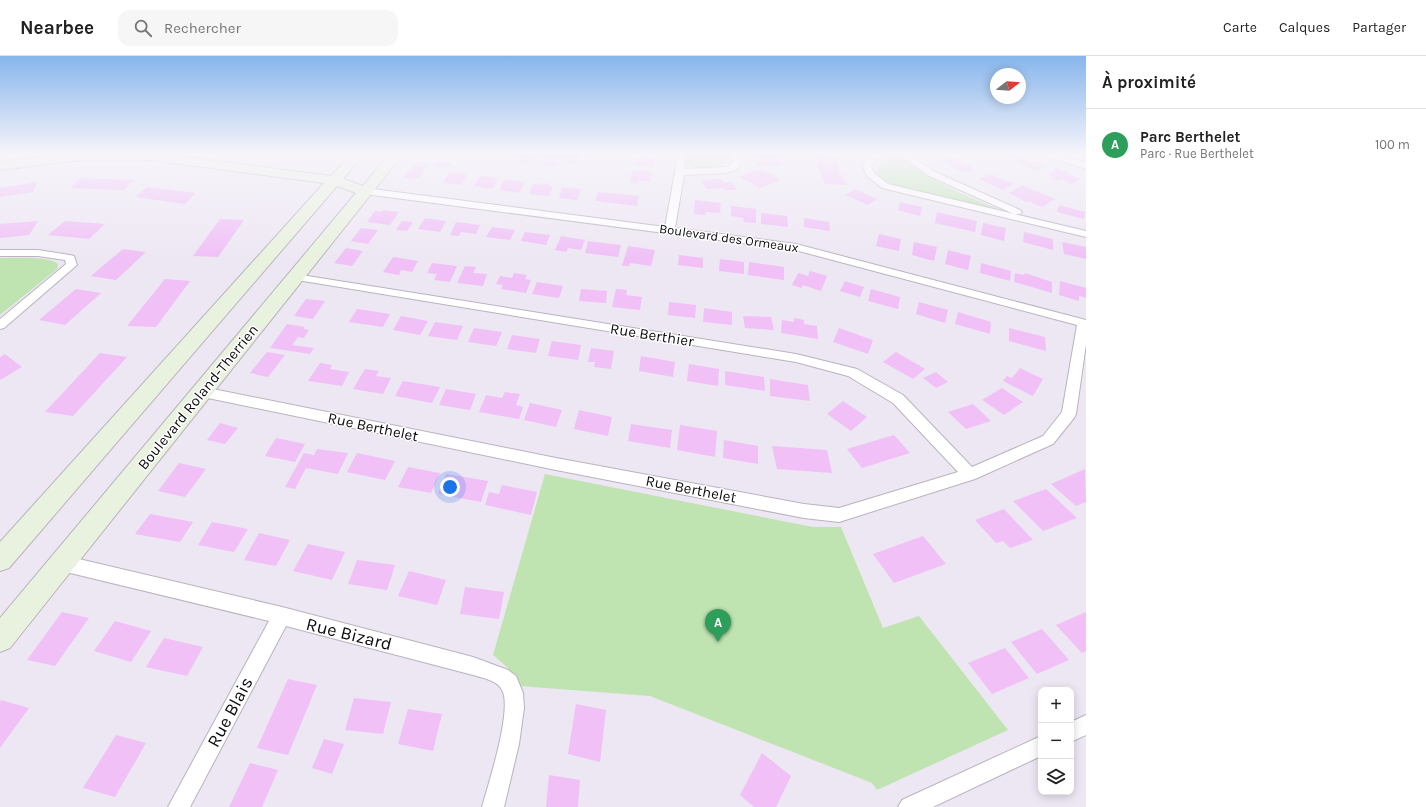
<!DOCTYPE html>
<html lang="fr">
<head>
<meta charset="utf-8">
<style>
  :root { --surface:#fff; --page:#f6f6f6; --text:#222; --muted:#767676; --line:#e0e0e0; --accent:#813eb2 }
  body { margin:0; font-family:Karla,sans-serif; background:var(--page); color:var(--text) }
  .controls { position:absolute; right:12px; bottom:12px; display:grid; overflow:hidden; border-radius:8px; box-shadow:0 2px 10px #0003 }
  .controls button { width:36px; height:36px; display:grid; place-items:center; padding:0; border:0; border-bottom:1px solid var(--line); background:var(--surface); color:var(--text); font:20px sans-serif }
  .compass { position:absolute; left:990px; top:12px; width:36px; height:36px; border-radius:50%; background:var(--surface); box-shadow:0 2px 10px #0003; rotate:73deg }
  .you { position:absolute; left:450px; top:431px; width:14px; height:14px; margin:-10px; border:3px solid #fff; border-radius:50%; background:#1a73e8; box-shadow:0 0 0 6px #1a73e833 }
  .badge { display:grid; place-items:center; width:26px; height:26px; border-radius:50%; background:var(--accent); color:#fff; font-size:13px; font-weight:700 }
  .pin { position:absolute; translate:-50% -33px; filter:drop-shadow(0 1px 2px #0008) }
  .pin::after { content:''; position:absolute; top:21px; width:14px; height:12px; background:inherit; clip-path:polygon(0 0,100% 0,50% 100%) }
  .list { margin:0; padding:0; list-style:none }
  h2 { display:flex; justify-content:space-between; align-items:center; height:52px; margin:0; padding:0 16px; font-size:17px }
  h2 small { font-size:13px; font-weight:400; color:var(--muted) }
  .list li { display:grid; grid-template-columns:26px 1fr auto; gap:12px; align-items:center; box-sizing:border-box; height:72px; padding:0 16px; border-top:1px solid var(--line) }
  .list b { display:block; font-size:15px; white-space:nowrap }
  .list p { margin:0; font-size:13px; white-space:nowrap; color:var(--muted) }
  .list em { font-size:13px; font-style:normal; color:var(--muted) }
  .icon { flex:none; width:22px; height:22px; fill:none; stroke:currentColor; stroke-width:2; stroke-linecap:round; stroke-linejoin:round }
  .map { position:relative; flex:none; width:1086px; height:751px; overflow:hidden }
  header { display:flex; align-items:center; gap:24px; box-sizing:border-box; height:56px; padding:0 20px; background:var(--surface); border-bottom:1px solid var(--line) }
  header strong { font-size:19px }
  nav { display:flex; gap:22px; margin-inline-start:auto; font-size:14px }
  .search { width:280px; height:36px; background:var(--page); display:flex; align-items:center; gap:10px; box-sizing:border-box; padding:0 14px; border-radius:12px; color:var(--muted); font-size:15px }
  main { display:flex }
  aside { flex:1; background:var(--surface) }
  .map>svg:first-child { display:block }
  .green { fill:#bfe4b2 }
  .building { fill:#f0c0f7 }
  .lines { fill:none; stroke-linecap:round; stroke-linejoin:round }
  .street-casing { stroke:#b9b3be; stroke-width:2 }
  .secondary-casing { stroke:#b9b3be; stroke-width:2 }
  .street { fill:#fff; fill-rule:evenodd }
  .secondary { fill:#e9f2de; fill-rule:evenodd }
  .labels { text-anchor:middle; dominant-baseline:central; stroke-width:3; stroke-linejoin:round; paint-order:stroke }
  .far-street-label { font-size:13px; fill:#0d0b0f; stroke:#fff }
  .street-label { font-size:15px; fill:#0d0b0f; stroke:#fff }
  .near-street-label { font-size:18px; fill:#0d0b0f; stroke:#fff }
</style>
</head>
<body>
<header>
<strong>Nearbee</strong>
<div class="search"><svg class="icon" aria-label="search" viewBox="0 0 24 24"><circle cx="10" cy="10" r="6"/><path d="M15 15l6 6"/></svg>Rechercher</div>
<nav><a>Carte</a><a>Calques</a><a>Partager</a></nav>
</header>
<main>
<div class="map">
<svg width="1086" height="751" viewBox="0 0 1086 751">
  <rect width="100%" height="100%" fill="#ede7f3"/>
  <g class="green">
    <path d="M 686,98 L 734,98 L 734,103 C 724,111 697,115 686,108 Z"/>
    <path d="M 888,98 C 900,98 908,107 918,113 C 947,134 983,146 1015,160 L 895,130 L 882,123 L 877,117 L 880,108 Z"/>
    <path d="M 0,202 C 13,202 50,200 58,208 L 57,213 L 0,259 Z"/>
    <polygon points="545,418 813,471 841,471 883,572 919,560 1008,674 877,734 872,727 650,640 519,630 508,612 493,599"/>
  </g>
  <g class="building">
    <polygon points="515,98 531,98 538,100 523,108 514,104 520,100"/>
    <polygon points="559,98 585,98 585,99 577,100 582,106 568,108 565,103 556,104 559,109 547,111 540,100"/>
    <polygon points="757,98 773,98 782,110 758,111 755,105 762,105"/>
    <polygon points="818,100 839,102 839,116 847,129 825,128 819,114"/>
    <polygon points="637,101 655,103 653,112 634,110"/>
    <polygon points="953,101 976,114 965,117 939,104"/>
    <polygon points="1019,101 1035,107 1038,105 1047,109 1036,115 1013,104"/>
    <polygon points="416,105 430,107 418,123 404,122"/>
    <polygon points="436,105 452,107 448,112 432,110"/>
    <polygon points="1058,112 1070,117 1068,118 1080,123 1072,128 1061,123 1058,125 1050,122 1053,121 1048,118"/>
    <polygon points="757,113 770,117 781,124 760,132 740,121"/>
    <polygon points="632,114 652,116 650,126 639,124 638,127 630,126"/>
    <polygon points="450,116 467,118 461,129 443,127"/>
    <polygon points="989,118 1014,128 1003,134 979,123"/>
    <polygon points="480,120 498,122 492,133 474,130"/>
    <polygon points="80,122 134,124 124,134 70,132"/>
    <polygon points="504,123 525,126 519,137 499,134"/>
    <polygon points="721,123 723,127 732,126 737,134 725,134 723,132 706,133 701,124"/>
    <polygon points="37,126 33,136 0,141 0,132"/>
    <polygon points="541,127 550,128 549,130 553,131 549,140 529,138 533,128 540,129"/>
    <polygon points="1022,129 1055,143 1042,151 1028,145 1026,146 1009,137"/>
    <polygon points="147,131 196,137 185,148 135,141"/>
    <polygon points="562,131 581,133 577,144 559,142"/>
    <polygon points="855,133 877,143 868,149 845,139"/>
    <polygon points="598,136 639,140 637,150 595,145"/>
    <polygon points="695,144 721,147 720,157 706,156 705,159 694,158"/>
    <polygon points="900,146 922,151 920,160 898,154"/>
    <polygon points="1059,149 1085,156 1084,163 1057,156"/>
    <polygon points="731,150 756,153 756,167 743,166 744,162 731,160"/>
    <polygon points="383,154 399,156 390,169 367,166 375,155 382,156"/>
    <polygon points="937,156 977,165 975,176 935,167"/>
    <polygon points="761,157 787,160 788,171 761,168"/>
    <polygon points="425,162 446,165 440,176 418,173"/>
    <polygon points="804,162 829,166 830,175 804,171"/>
    <polygon points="220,163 244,164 218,201 193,200"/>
    <polygon points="38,165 29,179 0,182 0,168"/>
    <polygon points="65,165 105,168 89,183 48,179"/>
    <polygon points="402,165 413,166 407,175 396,174"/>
    <polygon points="456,166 480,169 476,178 461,176 459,180 450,179"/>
    <polygon points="983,167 1006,172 1004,185 981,179"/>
    <polygon points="492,171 515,174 510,184 486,181"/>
    <polygon points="361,172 378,174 368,188 351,185"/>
    <polygon points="525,176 550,179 546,189 521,185"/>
    <polygon points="1024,176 1053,183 1053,194 1023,186"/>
    <polygon points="879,178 901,183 899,195 876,190"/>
    <polygon points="561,180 585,184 581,194 568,192 566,196 555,194"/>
    <polygon points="588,185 621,189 618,201 585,197"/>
    <polygon points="914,186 937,191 934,205 912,199"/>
    <polygon points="1062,186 1086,191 1086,203 1064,198"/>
    <polygon points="628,190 655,194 651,210 630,207 629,210 622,210"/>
    <polygon points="346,192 363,195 352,210 334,207"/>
    <polygon points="123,193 146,196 116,224 91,220"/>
    <polygon points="948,194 971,200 968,214 945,208"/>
    <polygon points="679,199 703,202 703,212 678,209"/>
    <polygon points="393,201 418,205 412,216 401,214 399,219 383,216"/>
    <polygon points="720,203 744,206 744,218 719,215"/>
    <polygon points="749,206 784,211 784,224 748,219"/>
    <polygon points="432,207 457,210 450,226 434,224 437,218 427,217"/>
    <polygon points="981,207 1011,215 1010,225 980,217"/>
    <polygon points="465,210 476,211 473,217 487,218 483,230 457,227"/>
    <polygon points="810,215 827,220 821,235 803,229 801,232 792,229 798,217 808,220"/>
    <polygon points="514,217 527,219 525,223 531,224 526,237 501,233 503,229 496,228 500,220 512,222"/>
    <polygon points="1015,217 1024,219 1025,217 1052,226 1052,237 1014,226"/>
    <polygon points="165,223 190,225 156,271 127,270"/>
    <polygon points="845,225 864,231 860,241 840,235"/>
    <polygon points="1060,225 1086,232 1086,242 1079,240 1079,245 1059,239"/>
    <polygon points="537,226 563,230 559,242 532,238"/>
    <polygon points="76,233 101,237 65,269 39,264"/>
    <polygon points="581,233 607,235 606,247 579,245"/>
    <polygon points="616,233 627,234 626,239 642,241 640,254 612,251"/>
    <polygon points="871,233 900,241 898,253 868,245"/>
    <polygon points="306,243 325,245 313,263 294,260"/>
    <polygon points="669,246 696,249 695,262 668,259"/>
    <polygon points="919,246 948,254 945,267 916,258"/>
    <polygon points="704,252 732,256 732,269 703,266"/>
    <polygon points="357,253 390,258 383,271 349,266"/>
    <polygon points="958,256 991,266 990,278 955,268"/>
    <polygon points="401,260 428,265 420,279 393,274"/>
    <polygon points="743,260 771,261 774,274 745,272"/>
    <polygon points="794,262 804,264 804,268 817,270 818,283 781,277 782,264 794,266"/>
    <polygon points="435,266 463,270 457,284 428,280"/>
    <polygon points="287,268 305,271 303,273 309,274 304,282 298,281 292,289 314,292 310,298 270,292"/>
    <polygon points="474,272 502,276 496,290 468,286"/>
    <polygon points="839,272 873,284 868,298 833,286"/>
    <polygon points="1009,272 1045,281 1046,295 1009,285"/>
    <polygon points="512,279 540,283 536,297 507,293"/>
    <polygon points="552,285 581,289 578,304 548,300"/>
    <polygon points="591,292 614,295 611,313 594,311 595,306 588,306"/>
    <polygon points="267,296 285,299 268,321 250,317"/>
    <polygon points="896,296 925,313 913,323 883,306"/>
    <polygon points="100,297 127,301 73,360 45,356"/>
    <polygon points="5,298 22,311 0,324 0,301"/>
    <polygon points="641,300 675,306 673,321 639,315"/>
    <polygon points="320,307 332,309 330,313 349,316 342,330 308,325"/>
    <polygon points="689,308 719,313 718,330 687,325"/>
    <polygon points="1020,312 1043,323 1033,340 1003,325 1007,320 1012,322"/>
    <polygon points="365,313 379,315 376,320 391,322 383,338 353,333"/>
    <polygon points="725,315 764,321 765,335 725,329"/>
    <polygon points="936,316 948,326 936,332 923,322"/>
    <polygon points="770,323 808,329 810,345 770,340"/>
    <polygon points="403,325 440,331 432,347 395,340"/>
    <polygon points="1002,332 1023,346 1004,359 982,344"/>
    <polygon points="446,333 476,338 470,354 439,349"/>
    <polygon points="505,336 520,338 516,349 523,351 519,363 479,356 486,339 502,342"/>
    <polygon points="843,345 867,361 851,375 827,358"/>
    <polygon points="530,347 562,354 556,371 524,364"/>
    <polygon points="973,348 991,365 966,373 948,356"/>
    <polygon points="579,354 612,361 608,380 574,373"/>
    <polygon points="220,367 238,372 225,388 207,384"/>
    <polygon points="631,368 672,374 670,392 628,385"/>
    <polygon points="680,369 717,375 715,401 677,394"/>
    <polygon points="894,379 910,397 862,412 847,393"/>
    <polygon points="276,382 305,388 295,406 265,400"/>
    <polygon points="724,384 758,390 758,408 723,402"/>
    <polygon points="772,390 827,394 832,417 777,413"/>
    <polygon points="317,393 348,397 338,418 306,412 295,433 285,431 304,397 314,399"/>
    <polygon points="357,397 395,405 385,424 347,416"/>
    <polygon points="179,407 206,413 185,441 158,435"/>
    <polygon points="408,411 440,417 431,437 398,431"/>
    <polygon points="1085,413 1086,446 1076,450 1051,428"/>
    <polygon points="446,418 488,425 481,446 438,438"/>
    <polygon points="502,429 537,436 531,459 485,449 489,436 499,438"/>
    <polygon points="1046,433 1077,462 1043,475 1013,445"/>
    <polygon points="1004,453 1033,484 1010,492 1003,485 996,487 975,464"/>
    <polygon points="150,458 193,466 180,486 135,478"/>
    <polygon points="212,466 248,473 234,496 198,489"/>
    <polygon points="259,477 290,484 276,510 244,504"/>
    <polygon points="923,480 946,508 894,527 873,498"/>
    <polygon points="308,488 345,496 332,524 293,515"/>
    <polygon points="357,504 395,509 387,534 348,528"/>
    <polygon points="409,515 446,524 437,549 398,540"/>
    <polygon points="465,531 504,536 499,563 460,558"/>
    <polygon points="62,556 89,562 55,610 27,604"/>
    <polygon points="1086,556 1086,595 1082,597 1056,569"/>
    <polygon points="115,565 151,575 131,606 94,595"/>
    <polygon points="1042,573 1069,604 1037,618 1011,586"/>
    <polygon points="164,582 203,591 187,620 146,611"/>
    <polygon points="1005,592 1029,622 992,638 968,607"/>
    <polygon points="288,623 317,629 288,699 257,692"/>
    <polygon points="354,642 391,646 383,678 345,674"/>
    <polygon points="1,644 29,652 0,692 0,646"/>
    <polygon points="576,648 606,654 600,706 568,698"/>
    <polygon points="408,653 442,658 433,695 398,688"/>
    <polygon points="116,679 146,687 115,741 83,732"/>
    <polygon points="324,683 344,688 332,718 312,712"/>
    <polygon points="762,697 791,720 776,751 754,751 740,739"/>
    <polygon points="250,707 278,714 262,751 229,751"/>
    <polygon points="549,719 580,724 578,751 546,751"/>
  </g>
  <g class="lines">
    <g class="street-casing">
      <g id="street">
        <polygon points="676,98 684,98 685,113 725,111 731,109 735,100 734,98 742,98 743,100 738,113 726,117 684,119 675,172 796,188 1086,264 1086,288 1076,358 1074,362 1053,388 975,423 839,466 804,462 556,414 203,341 198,339 196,336 198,333 203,331 556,402 804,448 839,452 958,416 893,347 848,320 796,306 291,223 289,221 295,218 796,298 857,313 903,339 972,411 1043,380 1062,356 1077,269 795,194 365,138 360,135 365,132 665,171 675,116"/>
        <polygon points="874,98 883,98 871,109 874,117 888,128 1086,175 1086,181 882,132 867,120 862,108"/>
        <polygon points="900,98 909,98 933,115 1020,154 1022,156 1020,158 1014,158 927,119"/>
        <polygon points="1047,98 1058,98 1086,107 1086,113 1048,100"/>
        <polygon points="0,194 38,194 70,199 74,200 77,209 4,272 0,273 0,263 66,208 65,204 38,200 0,200"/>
        <path d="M 62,499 L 282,551 L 473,601 L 508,614 L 516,620 L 523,637 L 524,652 L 519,688 L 504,751 L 482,751 C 488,729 513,653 502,634 C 497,624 483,622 473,619 L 286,570 L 190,751 L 168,751 L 269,565 L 62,515 L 56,512 L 54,507 L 56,502 Z"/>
        <polygon points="1086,659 1086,679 1071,686 1071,666"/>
        <polygon points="1041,680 1041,700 933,751 898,751 902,744"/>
      </g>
    </g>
    <g class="secondary-casing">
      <polygon id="secondary" points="68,98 162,98 331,120 351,98 364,98 343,123 363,130 389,98 403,98 10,592 0,596 0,562 356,137 337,130 9,512 0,515 0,486 324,127 150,104 73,105 0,114 0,106"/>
    </g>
    <use href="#street" class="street"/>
    <use href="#secondary" class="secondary"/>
  </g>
  <linearGradient id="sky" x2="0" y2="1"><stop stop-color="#87b6ec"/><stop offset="0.48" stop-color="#f7f4fa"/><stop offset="1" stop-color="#f7f4fa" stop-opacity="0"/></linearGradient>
  <rect width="1086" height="203" fill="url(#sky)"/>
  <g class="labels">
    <g class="far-street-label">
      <text transform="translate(729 182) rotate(8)">Boulevard des Ormeaux</text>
    </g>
    <g class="street-label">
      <text transform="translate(652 279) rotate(9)">Rue Berthier</text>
      <text transform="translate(198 341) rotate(-51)">Boulevard Roland-Therrien</text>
      <text transform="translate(373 371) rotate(12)">Rue Berthelet</text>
      <text transform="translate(691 433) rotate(11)">Rue Berthelet</text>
    </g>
    <g class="near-street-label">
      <text transform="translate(349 578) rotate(14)">Rue Bizard</text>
      <text transform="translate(230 656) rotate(-62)">Rue Blais</text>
    </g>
  </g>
</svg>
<div class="controls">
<button>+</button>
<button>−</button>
<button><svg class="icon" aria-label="layers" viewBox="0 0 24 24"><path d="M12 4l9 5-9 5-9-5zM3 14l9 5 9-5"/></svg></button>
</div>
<svg class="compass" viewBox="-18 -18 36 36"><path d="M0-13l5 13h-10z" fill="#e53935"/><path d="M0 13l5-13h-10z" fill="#767676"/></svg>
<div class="you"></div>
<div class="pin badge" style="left:718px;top:586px;background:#2e9e5b">A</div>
</div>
<aside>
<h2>À proximité<small></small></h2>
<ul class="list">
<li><span class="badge" style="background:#2e9e5b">A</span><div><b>Parc Berthelet</b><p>Parc · Rue Berthelet</p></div><em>100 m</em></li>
</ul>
</aside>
</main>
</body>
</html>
